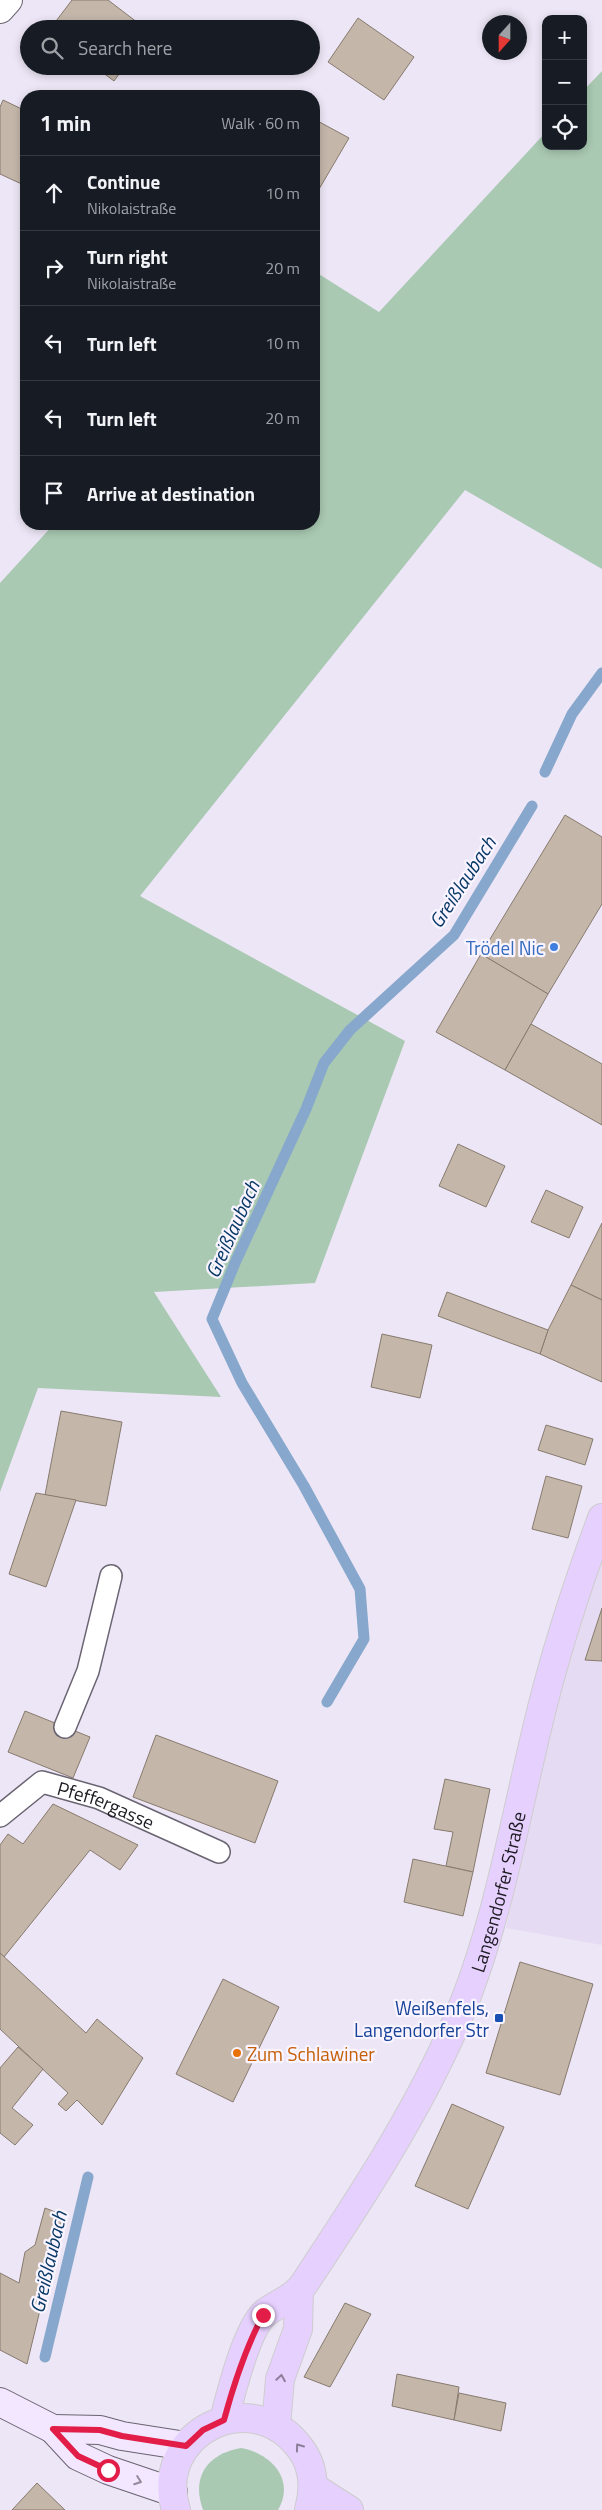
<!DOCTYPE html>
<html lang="en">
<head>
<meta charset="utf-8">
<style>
  :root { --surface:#171b24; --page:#242831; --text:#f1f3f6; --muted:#9ea1a6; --line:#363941 }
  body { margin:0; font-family:"Titillium Web",sans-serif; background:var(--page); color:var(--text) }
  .controls { position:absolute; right:15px; top:15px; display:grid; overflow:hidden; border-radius:10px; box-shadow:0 2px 8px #0003 }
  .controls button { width:45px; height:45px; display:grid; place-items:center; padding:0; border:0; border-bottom:1px solid var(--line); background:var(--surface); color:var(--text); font:25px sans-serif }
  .compass { position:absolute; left:482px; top:15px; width:45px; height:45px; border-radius:50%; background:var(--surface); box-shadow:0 2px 8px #0003; rotate:201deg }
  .stop { position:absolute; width:15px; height:15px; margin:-11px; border:4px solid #e11d48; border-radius:50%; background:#fff }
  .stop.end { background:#e11d48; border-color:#fff; box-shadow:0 1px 5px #0008 }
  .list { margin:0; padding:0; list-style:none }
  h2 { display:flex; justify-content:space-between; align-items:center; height:65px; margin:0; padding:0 20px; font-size:21px }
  h2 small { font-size:16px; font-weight:400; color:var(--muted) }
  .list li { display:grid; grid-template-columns:32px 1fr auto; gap:15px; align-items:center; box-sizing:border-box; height:75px; padding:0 20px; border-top:1px solid var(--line) }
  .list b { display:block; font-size:19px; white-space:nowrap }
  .list p { margin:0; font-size:16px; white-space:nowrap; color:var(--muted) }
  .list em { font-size:16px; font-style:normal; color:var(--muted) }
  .icon { flex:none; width:28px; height:28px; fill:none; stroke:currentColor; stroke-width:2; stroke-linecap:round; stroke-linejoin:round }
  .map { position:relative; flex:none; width:602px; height:2510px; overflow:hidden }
  .search { position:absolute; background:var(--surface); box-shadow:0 2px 8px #0003; left:20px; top:20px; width:300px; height:55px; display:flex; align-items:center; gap:12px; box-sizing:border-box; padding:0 18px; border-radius:28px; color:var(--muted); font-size:19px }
  .panel { position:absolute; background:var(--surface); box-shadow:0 2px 8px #0003; left:20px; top:90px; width:300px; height:440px; border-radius:20px }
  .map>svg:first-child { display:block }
  .built { fill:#e5dbf3 }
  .green { fill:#a9c9b2 }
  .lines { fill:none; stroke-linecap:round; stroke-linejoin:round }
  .stream { stroke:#87a8cc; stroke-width:11 }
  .building { fill:#c4b7aa; stroke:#877a6e }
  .service-casing { stroke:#6a6472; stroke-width:24 }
  .minor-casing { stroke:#6a6472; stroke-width:30 }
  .secondary-casing { stroke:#6a6472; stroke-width:30 }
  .primary-casing { stroke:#cdcdce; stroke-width:30 }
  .service { stroke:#fff; stroke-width:21 }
  .minor { stroke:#fff; stroke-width:28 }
  .secondary { stroke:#f2e7fe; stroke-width:28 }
  .primary { stroke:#e6d0fe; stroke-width:28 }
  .oneway { stroke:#8c7f9b }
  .oneway2 { stroke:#928b9b }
  .route { stroke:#e11d48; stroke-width:6 }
  .shop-dot { fill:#3f7fe0; stroke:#f9f4ff; stroke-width:2 }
  .transit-dot { fill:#1a4fb4; stroke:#f9f4ff; stroke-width:2 }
  .food-dot { fill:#e8710a; stroke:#f9f4ff; stroke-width:2 }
  .labels { text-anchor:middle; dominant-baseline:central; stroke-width:4.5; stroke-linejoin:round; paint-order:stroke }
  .shop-label { font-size:19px; fill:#366cbe; stroke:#f9f4ff; text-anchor:end }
  .street-label { font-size:19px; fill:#1d1b21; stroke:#f9f4ff }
  .transit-label { font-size:19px; fill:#164399; stroke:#f9f4ff; text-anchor:end }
  .food-label { font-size:19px; fill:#c56008; stroke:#f9f4ff; text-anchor:start }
  .water-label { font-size:20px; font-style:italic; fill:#083967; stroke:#f9f4ff }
</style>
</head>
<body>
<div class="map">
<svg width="602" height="2510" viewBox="0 0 602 2510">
  <rect width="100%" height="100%" fill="#ede6f6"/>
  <polygon class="built" points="602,1558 602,1945 506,1928 568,1656"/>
  <g class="green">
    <polygon points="602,71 602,569 465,490 140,896 405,1041 315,1283 154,1292 221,1397 38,1388 0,1492 0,583 54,524 314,524 314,271 379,312 546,132 546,146 583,146 583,91"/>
    <path d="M 241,2448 C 270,2453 296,2479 278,2510 L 203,2510 C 191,2477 207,2454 241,2448 Z"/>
  </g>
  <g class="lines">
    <g class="stream">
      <polyline points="545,772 572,714 602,673"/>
      <polyline points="327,1702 364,1639 360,1589 304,1486 242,1383 212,1319 235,1263 306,1109 324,1063 350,1030 454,935 532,806"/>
      <polyline points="45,2357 88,2177"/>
    </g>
  </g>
  <g class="building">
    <polygon points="72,0 108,0 146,29 50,29"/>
    <polygon points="358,18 414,57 384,100 328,62"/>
    <polygon points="94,66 125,66 114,81"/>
    <polygon points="3,100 26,111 26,186 0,174 0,107"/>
    <polygon points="314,119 349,138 315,196 314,196"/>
    <polygon points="565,815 602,837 602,904 548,994 481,954"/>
    <polygon points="481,954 548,994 505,1070 436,1032"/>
    <polygon points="531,1024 602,1064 602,1125 505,1070"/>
    <polygon points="458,1144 505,1166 486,1207 439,1186"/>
    <polygon points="546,1190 583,1207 569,1238 531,1222"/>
    <polygon points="602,1223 602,1300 571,1285"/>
    <polygon points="571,1285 602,1300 602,1382 540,1354 548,1330"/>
    <polygon points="447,1292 548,1330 540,1354 438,1316"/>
    <polygon points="382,1334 432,1345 420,1398 371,1387"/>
    <polygon points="61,1411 122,1422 106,1506 45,1495"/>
    <polygon points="546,1425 593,1439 585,1465 538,1450"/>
    <polygon points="546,1476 582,1486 568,1538 532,1529"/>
    <polygon points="36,1493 76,1500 46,1587 9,1574"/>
    <polygon points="602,1608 602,1661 585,1660"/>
    <polygon points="25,1711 90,1737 73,1778 8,1752"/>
    <polygon points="156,1735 278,1781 255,1843 133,1797"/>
    <polygon points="445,1779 490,1789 473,1872 446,1866 453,1832 434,1829"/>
    <polygon points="53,1804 138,1845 120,1870 90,1850 4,1957 0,1953 0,1845 8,1834 23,1844"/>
    <polygon points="413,1859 473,1872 463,1916 404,1902"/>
    <polygon points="0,1953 86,2033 97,2019 143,2058 102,2125 77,2100 66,2111 58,2104 68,2093 0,2029"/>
    <polygon points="520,1962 593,1984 560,2095 486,2073"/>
    <polygon points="223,1979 279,2007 233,2102 176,2074"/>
    <polygon points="18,2047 43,2069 12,2108 33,2125 15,2145 0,2133 0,2068"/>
    <polygon points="452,2104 504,2127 468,2209 415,2186"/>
    <polygon points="45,2208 63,2215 27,2364 0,2350 0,2273 19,2283 25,2252 35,2245"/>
    <polygon points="345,2303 371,2314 330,2387 304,2377"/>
    <polygon points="397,2374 459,2387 454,2420 392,2406"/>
    <polygon points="459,2393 506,2403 501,2431 454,2420"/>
    <polygon points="37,2483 65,2510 12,2510"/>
  </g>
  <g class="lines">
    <g class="service-casing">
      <g id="service">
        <polyline points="65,1727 88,1671 111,1576"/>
        <path id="s1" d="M 0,1816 L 42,1782 L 99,1798 L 219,1852"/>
      </g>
    </g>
    <g class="minor-casing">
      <polyline id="minor" points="0,9 8,0"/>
    </g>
    <g class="secondary-casing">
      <g id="secondary">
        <polyline points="0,2402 53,2429 78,2456 108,2470 173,2492"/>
        <polyline points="53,2429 100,2430 122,2436 186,2446"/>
      </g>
    </g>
    <g class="primary-casing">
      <g id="primary">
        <path id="s2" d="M 224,2420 C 230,2396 247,2328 265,2313 C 278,2303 295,2298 304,2284 C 359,2201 415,2116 455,2025 C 499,1924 515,1815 542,1708 C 558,1644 579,1580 602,1518"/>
        <polyline points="276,2426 280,2379 298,2329 299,2291"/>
        <polyline points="313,2487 349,2510"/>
        <path d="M 176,2510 C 152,2433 252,2383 300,2448 C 314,2466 315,2488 309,2510"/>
      </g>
    </g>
    <use href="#service" class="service"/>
    <use href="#minor" class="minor"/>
    <use href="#secondary" class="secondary"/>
    <use href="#primary" class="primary"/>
  </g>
  <defs><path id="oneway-chevron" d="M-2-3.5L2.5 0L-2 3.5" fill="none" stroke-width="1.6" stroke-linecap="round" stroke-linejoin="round" transform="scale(1.25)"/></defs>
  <g class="oneway">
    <use href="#oneway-chevron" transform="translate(281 2378) rotate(-81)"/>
    <use href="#oneway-chevron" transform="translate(299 2447) rotate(-126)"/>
  </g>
  <use class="oneway2" href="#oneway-chevron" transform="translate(138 2481) rotate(20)"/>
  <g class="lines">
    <path class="route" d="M 108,2470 L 78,2456 L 53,2429 L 100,2430 L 122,2436 L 186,2446 L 203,2430 L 224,2420 C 234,2383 245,2349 263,2315"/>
  </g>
  <circle class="shop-dot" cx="554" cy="947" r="5"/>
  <rect class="transit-dot" x="494" y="2013" width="10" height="10" rx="2.5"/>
  <circle class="food-dot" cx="237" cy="2053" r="5"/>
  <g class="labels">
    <g class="shop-label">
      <text x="544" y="947">Trödel Nic</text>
    </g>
    <g class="street-label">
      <text stroke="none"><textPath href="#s1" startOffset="122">Pfeffergasse</textPath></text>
      <text stroke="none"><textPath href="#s2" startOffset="605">Langendorfer Straße</textPath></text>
    </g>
    <g class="transit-label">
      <text x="489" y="2007">Weißenfels,<tspan x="489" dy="22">Langendorfer Str</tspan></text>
    </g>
    <g class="food-label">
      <text x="247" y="2053">Zum Schlawiner</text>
    </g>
    <g class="water-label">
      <text transform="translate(462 882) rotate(-57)">Greißlaubach</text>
      <text transform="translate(232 1229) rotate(-66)">Greißlaubach</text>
      <text transform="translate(48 2262) rotate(-77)">Greißlaubach</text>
    </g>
  </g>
</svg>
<div class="controls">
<button>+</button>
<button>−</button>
<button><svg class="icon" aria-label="locate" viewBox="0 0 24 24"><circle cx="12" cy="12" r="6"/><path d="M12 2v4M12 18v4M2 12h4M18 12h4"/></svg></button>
</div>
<svg class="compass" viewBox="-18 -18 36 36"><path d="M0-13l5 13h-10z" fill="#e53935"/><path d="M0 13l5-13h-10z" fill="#9ea1a6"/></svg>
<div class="stop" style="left:108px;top:2470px"></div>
<div class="stop end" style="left:263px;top:2315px"></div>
<div class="search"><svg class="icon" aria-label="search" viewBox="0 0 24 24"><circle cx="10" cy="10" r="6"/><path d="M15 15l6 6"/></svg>Search here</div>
<section class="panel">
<h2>1 min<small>Walk · 60 m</small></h2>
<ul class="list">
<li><svg class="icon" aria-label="ahead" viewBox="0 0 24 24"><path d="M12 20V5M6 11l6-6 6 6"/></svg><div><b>Continue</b><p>Nikolaistraße</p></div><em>10 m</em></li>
<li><svg class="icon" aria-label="right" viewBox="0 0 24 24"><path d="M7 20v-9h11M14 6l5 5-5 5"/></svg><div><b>Turn right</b><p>Nikolaistraße</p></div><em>20 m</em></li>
<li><svg class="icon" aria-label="left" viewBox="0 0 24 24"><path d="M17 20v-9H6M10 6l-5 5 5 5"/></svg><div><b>Turn left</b></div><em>10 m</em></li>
<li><svg class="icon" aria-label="left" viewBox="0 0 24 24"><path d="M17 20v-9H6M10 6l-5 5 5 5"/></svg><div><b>Turn left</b></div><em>20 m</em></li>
<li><svg class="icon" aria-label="arrive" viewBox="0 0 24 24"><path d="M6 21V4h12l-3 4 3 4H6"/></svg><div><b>Arrive at destination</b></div></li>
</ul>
</section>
</div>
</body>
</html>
